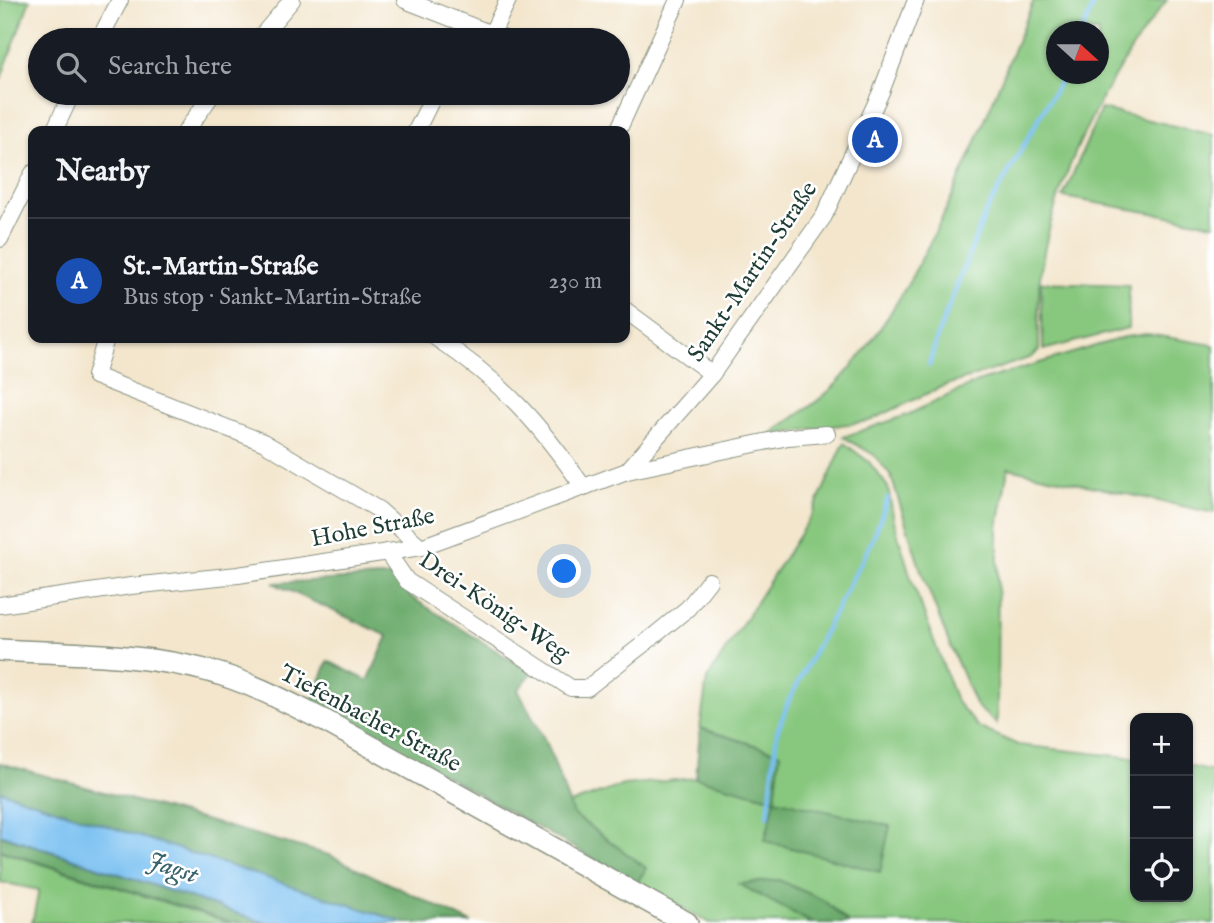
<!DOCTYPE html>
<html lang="en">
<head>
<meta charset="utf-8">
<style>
  :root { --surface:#171b24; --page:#242831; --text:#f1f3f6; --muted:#9ea1a6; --line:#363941; --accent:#d93025 }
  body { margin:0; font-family:"IM FELL English",serif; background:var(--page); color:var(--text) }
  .controls { position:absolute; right:21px; bottom:21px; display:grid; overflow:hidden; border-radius:14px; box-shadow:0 2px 5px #0004 }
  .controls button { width:63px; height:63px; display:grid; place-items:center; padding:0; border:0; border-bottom:2px solid var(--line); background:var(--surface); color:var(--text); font:35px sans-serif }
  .compass { position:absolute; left:1046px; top:21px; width:63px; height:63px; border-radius:50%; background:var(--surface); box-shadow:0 2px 5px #0004; rotate:111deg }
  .you { position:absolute; left:565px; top:572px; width:24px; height:24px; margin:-18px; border:5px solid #fff; border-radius:50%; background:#1a73e8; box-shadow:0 0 0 10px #1a73e833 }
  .badge { display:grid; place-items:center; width:46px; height:46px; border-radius:50%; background:var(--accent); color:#fff; font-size:23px; font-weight:700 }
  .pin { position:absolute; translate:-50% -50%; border:4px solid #fff; box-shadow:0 2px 7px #0006 }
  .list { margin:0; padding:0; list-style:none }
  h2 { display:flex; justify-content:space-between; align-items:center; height:91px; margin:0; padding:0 28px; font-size:30px }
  h2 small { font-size:23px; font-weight:400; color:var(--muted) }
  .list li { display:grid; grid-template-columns:46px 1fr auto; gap:21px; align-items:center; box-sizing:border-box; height:126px; padding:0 28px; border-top:2px solid var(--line) }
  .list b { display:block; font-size:26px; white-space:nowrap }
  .list p { margin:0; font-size:23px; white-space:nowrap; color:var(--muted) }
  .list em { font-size:23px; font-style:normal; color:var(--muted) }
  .icon { flex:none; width:38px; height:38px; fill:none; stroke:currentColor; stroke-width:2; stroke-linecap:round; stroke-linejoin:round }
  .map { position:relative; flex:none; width:1214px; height:923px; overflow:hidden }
  .search { position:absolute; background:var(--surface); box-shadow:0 2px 5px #0004; left:28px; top:28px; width:602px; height:77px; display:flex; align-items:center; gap:18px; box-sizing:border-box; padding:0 24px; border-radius:38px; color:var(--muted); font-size:26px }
  .panel { position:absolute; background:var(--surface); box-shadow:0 2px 5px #0004; left:28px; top:126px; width:602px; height:217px; border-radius:14px }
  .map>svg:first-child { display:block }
  .green { fill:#87c77e; stroke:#538259; stroke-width:2; fill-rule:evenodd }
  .forest { fill:#6dac6d; stroke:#467450; stroke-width:2 }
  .water { fill:#79c0f1; stroke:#4c7e92; stroke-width:2 }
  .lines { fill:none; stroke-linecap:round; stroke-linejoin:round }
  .stream { stroke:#79c0f1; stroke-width:4.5 }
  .minor-casing { stroke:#899280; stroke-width:18 }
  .secondary-casing { stroke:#899280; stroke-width:24 }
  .minor { stroke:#fff; stroke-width:16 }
  .secondary { stroke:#fff; stroke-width:21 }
  .labels { text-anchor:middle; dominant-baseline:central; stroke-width:5; stroke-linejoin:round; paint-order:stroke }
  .street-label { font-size:24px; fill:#1f3d34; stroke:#fff }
  .water-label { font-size:26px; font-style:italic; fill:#3a646d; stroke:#fff }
</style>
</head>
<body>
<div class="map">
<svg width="1214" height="923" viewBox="0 0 1214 923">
  <rect width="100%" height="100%" fill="#fff"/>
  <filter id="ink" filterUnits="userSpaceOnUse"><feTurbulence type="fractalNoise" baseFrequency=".0143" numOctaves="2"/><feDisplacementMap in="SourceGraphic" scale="14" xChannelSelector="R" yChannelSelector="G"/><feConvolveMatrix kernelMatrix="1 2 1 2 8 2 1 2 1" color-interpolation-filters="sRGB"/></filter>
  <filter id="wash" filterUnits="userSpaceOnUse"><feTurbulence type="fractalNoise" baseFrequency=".00686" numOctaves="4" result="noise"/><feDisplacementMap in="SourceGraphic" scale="28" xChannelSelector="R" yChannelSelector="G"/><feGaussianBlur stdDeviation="1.57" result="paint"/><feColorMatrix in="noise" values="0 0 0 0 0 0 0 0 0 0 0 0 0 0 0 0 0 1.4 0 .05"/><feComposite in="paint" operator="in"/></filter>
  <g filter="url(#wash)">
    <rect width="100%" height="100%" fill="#f3e6cd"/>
    <g class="green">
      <polygon points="0,0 30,0 0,81"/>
      <path d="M 1034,0 L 1167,0 C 1107,77 1056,171 1041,269 C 1037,295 1039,324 1039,350 L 1032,357 L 941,387 L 869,421 L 770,435 C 793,417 822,401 841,379 C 927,285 984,118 1034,0 ZM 1056,32 L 1098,32 L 1098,74 L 1056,74 Z"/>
      <polygon points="1101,109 1214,135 1214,224 1063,197"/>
      <polygon points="1041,282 1129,285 1128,328 1043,350"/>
      <polygon points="1147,334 1214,345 1214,513 1008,468 998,528 997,724 976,706 951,648 920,568 891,476 874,455 843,437 907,415 977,382 1125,337"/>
      <path d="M 844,443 L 869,462 L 888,487 L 894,521 L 911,578 L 956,701 L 978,727 L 1018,745 L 1135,758 L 1135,897 L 1188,897 L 1188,766 L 1214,772 L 1214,923 L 849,923 L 823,900 L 778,880 L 741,885 L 812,923 L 710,923 L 637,883 L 646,868 L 573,814 L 569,804 L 623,785 L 696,778 L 775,799 L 779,753 L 700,728 L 707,679 L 813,513 ZM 775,800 L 889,826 L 880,871 L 765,840 Z"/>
      <polygon points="0,851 231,923 32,923 39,890 0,882"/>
    </g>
    <g class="forest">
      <polygon points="398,576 411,597 532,673 518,690 548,746 573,814 646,868 637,883 312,701 328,661 368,681 388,636 273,583"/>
      <polygon points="700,728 780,753 775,799 890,826 880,872 765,841 775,799 696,778"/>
      <polygon points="0,763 329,855 472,923 405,923 0,791"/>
      <polygon points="0,835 266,923 233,923 0,850"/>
      <polygon points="779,880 823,900 849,923 812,923 739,884"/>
    </g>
    <polygon class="water" points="0,791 399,921 404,923 266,923 0,834"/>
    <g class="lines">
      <g class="stream">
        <polyline points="1082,32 1095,0"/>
        <polyline points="929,365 938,334 985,214 1064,74"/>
        <polyline points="768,816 777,732 789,700 872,541 888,498"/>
      </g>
    </g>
  </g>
  <g filter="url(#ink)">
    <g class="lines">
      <g class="minor-casing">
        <g id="minor">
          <polyline points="405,0 507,40"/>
          <polyline points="492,33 508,0"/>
          <polyline points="99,40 120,0"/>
          <polyline points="258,40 292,0"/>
          <polyline points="54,131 72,93"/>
          <polyline points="186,131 213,93"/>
          <polyline points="416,131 435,93"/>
          <polyline points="618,131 678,0"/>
          <polyline points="0,239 33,173"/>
          <polyline points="625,310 712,374"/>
          <polyline points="106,338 95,376 263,442 379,510 421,547"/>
          <path d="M 436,338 C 502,381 539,423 584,488"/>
          <polyline points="627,471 712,374 824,216 881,92 916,0"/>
          <polyline points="387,552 407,581 571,688 587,688 650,639 688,608 709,581"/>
          <polyline points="0,605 131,586 238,575 421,547 627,471 788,437 827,434"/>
        </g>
      </g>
      <g class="secondary-casing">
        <path id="secondary" d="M 0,650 C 69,654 142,653 209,671 C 250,682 289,703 327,722 L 687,923"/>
      </g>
      <use href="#minor" class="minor"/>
      <use href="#secondary" class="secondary"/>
    </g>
  </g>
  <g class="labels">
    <g class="street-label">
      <text transform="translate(753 272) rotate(-56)">Sankt-Martin-Straße</text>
      <text transform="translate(373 528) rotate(-11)">Hohe Straße</text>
      <text transform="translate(494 607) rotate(34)">Drei-König-Weg</text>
      <text transform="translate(370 719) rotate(28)">Tiefenbacher Straße</text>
    </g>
    <g class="water-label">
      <text transform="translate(173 868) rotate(18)">Jagst</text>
    </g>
  </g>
</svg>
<div class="controls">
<button>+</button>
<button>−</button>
<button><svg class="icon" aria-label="locate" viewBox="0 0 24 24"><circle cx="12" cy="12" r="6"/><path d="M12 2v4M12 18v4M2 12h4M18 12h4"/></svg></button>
</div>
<svg class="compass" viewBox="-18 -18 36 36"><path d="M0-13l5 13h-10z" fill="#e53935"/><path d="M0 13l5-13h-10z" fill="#9ea1a6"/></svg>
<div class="you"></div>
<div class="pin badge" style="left:875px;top:140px;background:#1a4fb4">A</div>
<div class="search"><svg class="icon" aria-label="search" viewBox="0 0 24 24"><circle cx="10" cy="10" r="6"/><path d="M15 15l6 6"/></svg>Search here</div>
<section class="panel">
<h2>Nearby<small></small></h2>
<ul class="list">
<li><span class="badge" style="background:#1a4fb4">A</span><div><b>St.-Martin-Straße</b><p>Bus stop · Sankt-Martin-Straße</p></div><em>230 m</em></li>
</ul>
</section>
</div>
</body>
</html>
